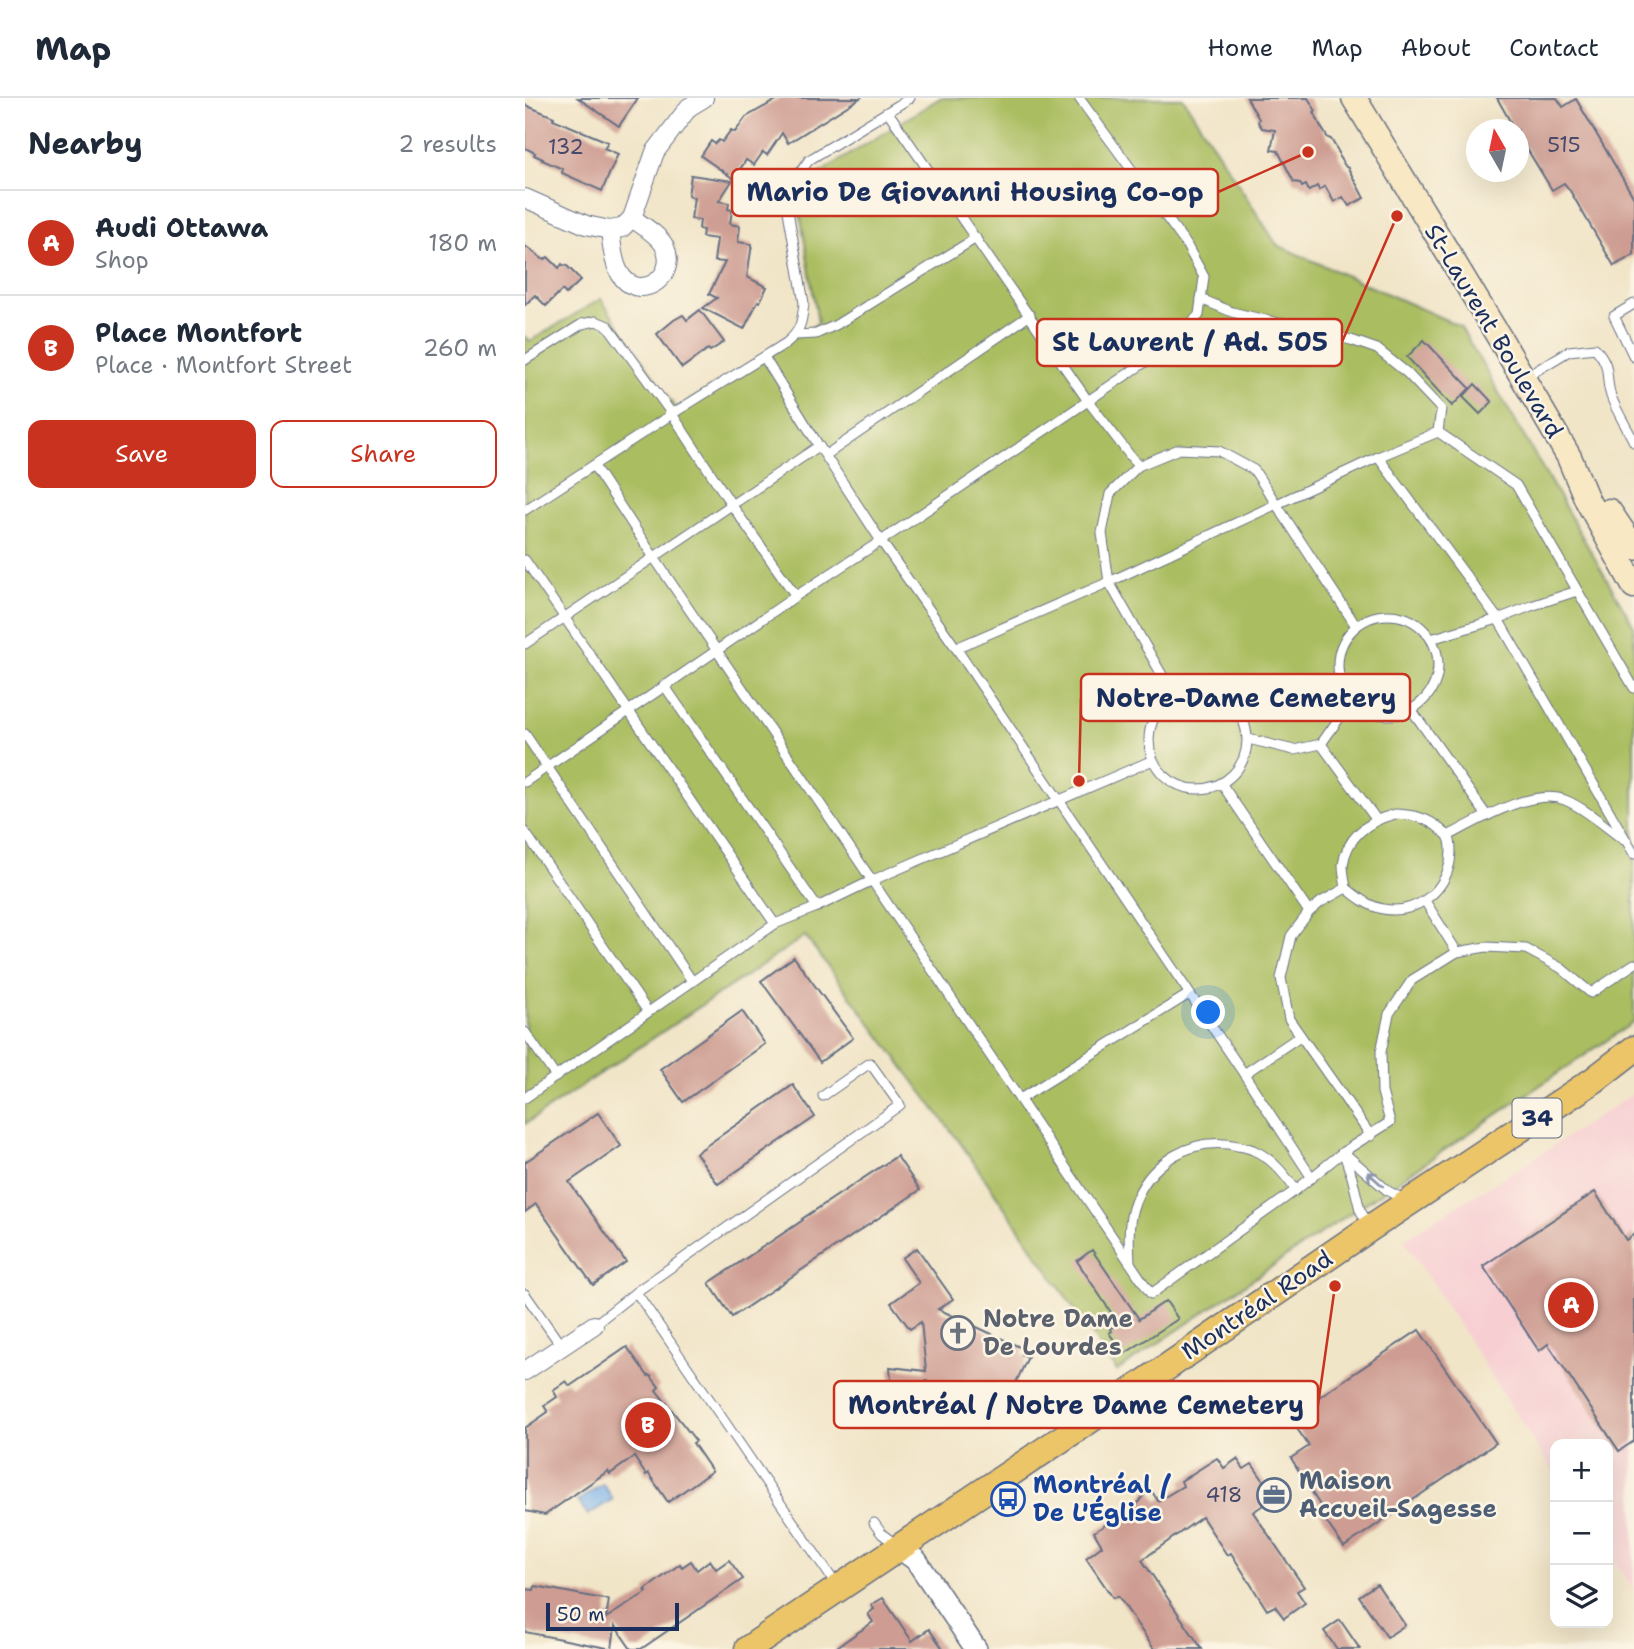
<!DOCTYPE html>
<html lang="en">
<head>
<meta charset="utf-8">
<style>
  :root { --surface:#fff; --page:#f2f2f3; --text:#1f2937; --muted:#747a83; --line:#e0e1e3; --accent:#c8321e }
  body { margin:0; font-family:"Shantell Sans",sans-serif; background:var(--page); color:var(--text) }
  .controls { position:absolute; right:21px; bottom:21px; display:grid; overflow:hidden; border-radius:14px; box-shadow:0 7px 28px #0002 }
  .controls button { width:63px; height:63px; display:grid; place-items:center; padding:0; border:0; border-bottom:2px solid var(--line); background:var(--surface); color:var(--text); font:35px sans-serif }
  .compass { position:absolute; left:941px; top:21px; width:63px; height:63px; border-radius:50%; background:var(--surface); box-shadow:0 7px 28px #0002; rotate:351deg }
  .scale { position:absolute; left:21px; bottom:18px; width:133px; box-sizing:border-box; padding-left:7px; border:4px solid #1b2f5e; border-top:0; font-size:19px; line-height:24px; white-space:nowrap; color:#1b2f5e; -webkit-text-stroke:5px #fcf5e5; paint-order:stroke }
  .you { position:absolute; left:684px; top:915px; width:24px; height:24px; margin:-18px; border:5px solid #fff; border-radius:50%; background:#1a73e8; box-shadow:0 0 0 10px #1a73e833 }
  .badge { display:grid; place-items:center; width:46px; height:46px; border-radius:50%; background:var(--accent); color:#fff; font-size:23px; font-weight:700 }
  .pin { position:absolute; translate:-50% -50%; border:4px solid #fff; box-shadow:0 2px 7px #0006 }
  .list { margin:0; padding:0; list-style:none }
  h2 { display:flex; justify-content:space-between; align-items:center; height:91px; margin:0; padding:0 28px; font-size:30px }
  h2 small { font-size:23px; font-weight:400; color:var(--muted) }
  .list li { display:grid; grid-template-columns:46px 1fr auto; gap:21px; align-items:center; box-sizing:border-box; height:105px; padding:0 28px; border-top:2px solid var(--line) }
  .list b { display:block; font-size:26px; white-space:nowrap }
  .list p { margin:0; font-size:23px; white-space:nowrap; color:var(--muted) }
  .list em { font-size:23px; font-style:normal; color:var(--muted) }
  .actions { display:flex; gap:14px; padding:21px 28px }
  .actions a { flex:1; padding:16px 0; border:2px solid var(--accent); border-radius:14px; text-align:center; font-size:24px; color:var(--accent) }
  .actions .main { background:var(--accent); color:#fff }
  .icon { flex:none; width:38px; height:38px; fill:none; stroke:currentColor; stroke-width:2; stroke-linecap:round; stroke-linejoin:round }
  .map { position:relative; flex:none; width:1109px; height:1551px; overflow:hidden }
  header { display:flex; align-items:center; gap:42px; box-sizing:border-box; height:98px; padding:0 35px; background:var(--surface); border-bottom:2px solid var(--line) }
  header strong { font-size:33px }
  nav { display:flex; gap:38px; margin-inline-start:auto; font-size:24px }
  main { display:flex }
  aside { flex:1; background:var(--surface) }
  .map>svg:first-child { display:block }
  .built { fill:#f7cfd3 }
  .green { fill:#aabd60; stroke:#62765f; stroke-width:2 }
  .water { fill:#7cb3eb; stroke:#4c71a4; stroke-width:2 }
  .building { fill:#ce9c92 }
  .lines { fill:none; stroke-linecap:round; stroke-linejoin:round }
  .service-casing { stroke:#666f83; stroke-width:11 }
  .minor-casing { stroke:#666f83; stroke-width:20 }
  .tertiary-casing { stroke:#666f83; stroke-width:24 }
  .secondary-casing { stroke:#666f83; stroke-width:27 }
  .primary-casing { stroke:#666f83; stroke-width:29 }
  .service { stroke:#fff; stroke-width:9 }
  .minor { stroke:#fff; stroke-width:18 }
  .tertiary { stroke:#fff; stroke-width:21 }
  .secondary { stroke:#f8e8c3; stroke-width:24 }
  .primary { stroke:#edc569; stroke-width:26 }
  .oneway { stroke:#8d97ae }
  .labels { text-anchor:middle; dominant-baseline:central; stroke-width:5; stroke-linejoin:round; paint-order:stroke }
  .number-label { font-size:21px; fill:#484a6b }
  .shield { fill:#fcf5e5; stroke:#5e6a86; stroke-width:2 }
  .shield-label { font-size:23px; font-weight:bold; fill:#1b2f5e }
  .street-label { font-size:24px; fill:#1b2f5e; stroke:#fcf5e5 }
  .worship-label { font-size:24px; font-weight:bold; fill:#5b616d; stroke:#fcf5e5; text-anchor:start }
  .service-label { font-size:24px; font-weight:bold; fill:#4e5e75; stroke:#fcf5e5; text-anchor:start }
  .transit-label { font-size:24px; font-weight:bold; fill:#164399; stroke:#fcf5e5; text-anchor:start }
  .leader { fill:none; stroke:#c8321e; stroke-width:2.5 }
  .callout-dot { fill:#c8321e; stroke:#fcf5e5; stroke-width:2.5 }
  .callout { fill:#fcf5e5; stroke:#c8321e; stroke-width:2.5 }
  .callout-label { font-size:26px; text-anchor:middle; font-weight:bold; fill:#1b2f5e }
</style>
</head>
<body>
<header>
<strong>Map</strong>
<nav><a>Home</a><a>Map</a><a>About</a><a>Contact</a></nav>
</header>
<main>
<aside>
<h2>Nearby<small>2 results</small></h2>
<ul class="list">
<li><span class="badge">A</span><div><b>Audi Ottawa</b><p>Shop</p></div><em>180 m</em></li>
<li><span class="badge">B</span><div><b>Place Montfort</b><p>Place · Montfort Street</p></div><em>260 m</em></li>
</ul>
<div class="actions"><a class="main">Save</a><a>Share</a></div>
</aside>
<div class="map">
<svg width="1109" height="1551" viewBox="0 0 1109 1551">
  <rect width="100%" height="100%" fill="#fcf5e5"/>
  <filter id="ink" filterUnits="userSpaceOnUse"><feTurbulence type="fractalNoise" baseFrequency=".0143" numOctaves="2"/><feDisplacementMap in="SourceGraphic" scale="14" xChannelSelector="R" yChannelSelector="G"/><feConvolveMatrix kernelMatrix="1 2 1 2 8 2 1 2 1" color-interpolation-filters="sRGB"/></filter>
  <filter id="wash" filterUnits="userSpaceOnUse"><feTurbulence type="fractalNoise" baseFrequency=".00686" numOctaves="4" result="noise"/><feDisplacementMap in="SourceGraphic" scale="28" xChannelSelector="R" yChannelSelector="G"/><feGaussianBlur stdDeviation="1.57" result="paint"/><feColorMatrix in="noise" values="0 0 0 0 0 0 0 0 0 0 0 0 0 0 0 0 0 1.4 0 .05"/><feComposite in="paint" operator="in"/></filter>
  <g filter="url(#wash)">
    <rect width="100%" height="100%" fill="#f1e5c8"/>
    <polygon class="built" points="1109,995 1109,1493 1083,1455 1083,1346 1030,1346 1030,1377 879,1142 916,1117 991,1072"/>
    <polygon class="green" points="415,0 658,0 752,147 935,228 1109,528 1109,924 592,1273 436,1046 280,838 0,1026 0,239 5,243 76,201 151,311 293,225 271,90"/>
    <polygon class="water" points="78,1386 88,1401 63,1417 53,1403"/>
    <g id="blocks">
      <g class="building">
        <polygon points="53,0 113,0 94,28"/>
        <polygon points="255,0 335,0 263,45 257,35 242,57 238,54 229,67 221,62 209,81 176,58 186,43 190,46 194,42 197,44 206,32 210,34 221,19"/>
        <polygon points="722,0 783,0 791,13 789,14 796,29 803,40 806,41 814,55 814,59 821,69 823,70 839,100 824,108 818,99 809,104 800,88 794,92 792,88 784,93 781,87 777,89 775,85 769,84 753,53 746,52 750,32 737,30 733,24 734,21"/>
        <polygon points="972,0 1032,0 1038,9 1051,1 1109,100 1109,157 1089,168 1044,91 1039,85 1027,92 993,36 993,32 990,32"/>
        <polygon points="0,7 29,19 28,21 83,44 79,50 93,56 77,93 37,75 38,71 17,62 18,61 9,57 10,55 0,50"/>
        <polygon points="166,77 207,83 194,103 204,105 203,111 207,112 205,126 215,128 213,144 227,146 222,179 242,189 235,204 233,203 219,231 178,210 192,200 184,196 200,164 189,163 192,141 177,139 178,132 174,131 175,122 166,121 169,99 163,98"/>
        <polygon points="0,148 19,162 23,159 34,170 37,166 39,168 41,167 56,182 41,196 37,192 21,208 10,197 0,207"/>
        <polygon points="175,212 199,244 185,253 183,251 157,270 132,236 149,222 158,217 162,222"/>
        <polygon points="899,242 945,290 927,308 882,259"/>
        <polygon points="950,286 967,304 955,316 938,299"/>
        <polygon points="269,859 328,940 295,964 236,883"/>
        <polygon points="217,913 240,946 158,1004 135,971"/>
        <polygon points="268,987 290,1019 193,1086 171,1055"/>
        <polygon points="73,1015 96,1048 44,1084 101,1164 68,1187 11,1106 0,1114 0,1064"/>
        <polygon points="372,1058 395,1092 207,1219 184,1185 278,1122 277,1121"/>
        <polygon points="1070,1094 1101,1142 1109,1136 1109,1343 1094,1353 1023,1246 1014,1253 958,1168"/>
        <polygon points="392,1150 428,1201 413,1211 499,1251 497,1256 503,1259 476,1316 413,1323 412,1316 406,1317 402,1283 367,1294 365,1269 401,1273 396,1224 385,1231 366,1205 394,1185 377,1160"/>
        <polygon points="567,1152 614,1221 641,1203 653,1221 599,1256 584,1235 587,1233 585,1231 593,1225 552,1163"/>
        <polygon points="894,1232 971,1345 819,1449 793,1412 796,1409 766,1360 784,1348 764,1319"/>
        <polygon points="102,1249 123,1278 125,1277 134,1289 131,1292 171,1343 168,1345 187,1373 143,1404 123,1375 121,1377 109,1359 85,1376 83,1373 20,1417 0,1413 0,1330 23,1314 19,1308 32,1299 28,1292 41,1283 45,1288"/>
        <polygon points="692,1360 699,1370 712,1361 719,1371 727,1366 750,1399 728,1414 779,1489 772,1493 780,1505 759,1520 750,1508 742,1512 706,1455 702,1457 677,1419 617,1462 677,1551 629,1551 593,1498 588,1500 561,1460 577,1448 569,1434 611,1408 624,1389 633,1403 658,1388 656,1383"/>
        <polygon points="185,1462 191,1471 204,1462 218,1481 116,1551 106,1551 90,1528 87,1551 0,1534 0,1491 9,1492 10,1488 84,1502 81,1520 122,1494 120,1492 155,1466 157,1469 166,1463 172,1472"/>
        <polygon points="852,1486 880,1527 862,1539 834,1498"/>
        <polygon points="358,1500 387,1543 404,1531 418,1551 309,1551 348,1524 343,1516 349,1511 346,1507"/>
        <polygon points="815,1522 835,1551 812,1551 799,1533"/>
      </g>
    </g>
  </g>
  <g filter="url(#ink)">
    <use href="#blocks" fill-opacity="0" stroke="#666f83" stroke-width="2"/>
    <g class="lines">
      <g class="service-casing">
        <g id="service">
          <polyline points="363,14 563,303 613,368"/>
          <polyline points="676,201 707,214 826,242 852,251 882,275 916,311 913,334"/>
          <polyline points="1109,206 1089,218 1109,259"/>
          <polyline points="271,237 291,236 311,227 451,140"/>
          <polyline points="239,259 294,348 356,443 431,550 719,976 787,1080"/>
          <polyline points="0,262 57,226 71,223 83,228 147,316 206,406 271,498"/>
          <path d="M 999,280 L 1044,253 L 1070,250 C 1088,270 1079,277 1086,298 C 1091,313 1102,329 1109,344"/>
          <polyline points="301,357 505,217"/>
          <polyline points="853,359 973,521 1109,756"/>
          <polyline points="69,368 128,458 626,1196 771,1092 818,1054 865,1024 857,994 856,954 864,916 887,882 932,854 961,849 1001,851 1036,870 1066,895 1109,866"/>
          <path d="M 0,412 L 147,316 L 261,245 C 276,233 277,224 279,205 L 260,96 L 284,62 L 385,0"/>
          <polyline points="0,462 250,826"/>
          <circle cx="863" cy="567" r="50"/>
          <polyline points="906,541 973,521 1006,508 1052,493"/>
          <polyline points="0,546 294,348"/>
          <polyline points="431,550 584,484 853,359 913,334 991,387 1109,590"/>
          <polyline points="139,587 292,809"/>
          <circle cx="673" cy="642" r="49"/>
          <polyline points="649,598 584,484 577,435 585,396 613,368 654,351 694,353 729,372 831,528"/>
          <polyline points="886,611 962,718"/>
          <polyline points="0,636 167,883"/>
          <polyline points="723,641 769,652 796,646 827,602"/>
          <polyline points="796,646 851,721"/>
          <polyline points="0,684 271,498 356,443 644,248 674,217 679,179 661,146 554,0"/>
          <polyline points="696,685 784,814"/>
          <path d="M 870,716 C 887,717 902,719 915,731 C 917,733 921,735 923,738 C 927,744 926,757 925,764 C 919,795 889,817 858,811 C 843,808 832,799 821,790 C 820,783 818,774 818,767 C 822,738 844,723 870,716 Z"/>
          <polyline points="0,734 123,914"/>
          <path d="M 923,738 C 952,723 1008,689 1040,702 C 1060,710 1082,730 1099,742"/>
          <polyline points="821,790 796,804 784,814 766,838 756,880 764,921 846,1038"/>
          <polyline points="900,803 932,854"/>
          <polyline points="0,934 31,979"/>
          <polyline points="719,976 775,938"/>
          <polyline points="0,1000 250,826 292,809 348,782 628,662"/>
          <polyline points="495,1001 664,896"/>
          <polyline points="818,1054 863,1093 880,1102"/>
          <polyline points="819,1056 827,1079 835,1112 844,1128"/>
          <path d="M 605,1163 C 604,1145 603,1127 608,1110 C 622,1065 667,1037 713,1048 C 718,1049 724,1050 728,1052 C 747,1060 759,1076 771,1092"/>
          <polyline points="111,1194 375,1007 345,965 298,998"/>
          <polyline points="0,1196 37,1249"/>
          <polyline points="69,1227 111,1194 312,1488"/>
          <polyline points="349,1425 357,1436 373,1448"/>
        </g>
      </g>
      <g class="minor-casing">
        <g id="minor">
          <polyline points="0,100 61,127 85,132 97,130 107,120 130,54 164,9 179,0"/>
          <path d="M 85,132 C 87,147 88,168 98,180 C 117,203 153,178 140,149 C 134,137 118,128 107,120"/>
          <polyline points="0,1273 69,1227"/>
        </g>
      </g>
      <g class="tertiary-casing">
        <polyline id="tertiary" points="374,1450 391,1462 451,1551"/>
      </g>
      <g class="secondary-casing">
        <g id="secondary">
          <polyline points="829,0 977,244 1044,359 1062,402 1109,488"/>
          <polyline points="1084,413 1109,450"/>
        </g>
      </g>
      <g class="primary-casing">
        <polyline id="primary" points="223,1551 575,1315 845,1130 1069,982 1109,951"/>
      </g>
      <use href="#service" class="service"/>
      <use href="#minor" class="minor"/>
      <use href="#tertiary" class="tertiary"/>
      <use href="#secondary" class="secondary"/>
      <use href="#primary" class="primary"/>
    </g>
    <defs><path id="oneway-shaft" d="M-6 0H5M1.5-3L5.5 0L1.5 3" fill="none" stroke-width="1.6" stroke-linecap="round" stroke-linejoin="round" transform="scale(1.75)"/></defs>
    <use class="oneway" href="#oneway-shaft" transform="translate(850 1081) rotate(-138)"/>
  </g>
  <defs>
    <g id="church-ring" transform="scale(1.75)"><circle r="9.5" fill="#fcf5e5" stroke="#6b7280" stroke-width="1.5"/><path d="M-1.2-6h2.4v3.5h3.3v2.4h-3.3V6h-2.4V-.1h-3.3v-2.4h3.3Z" fill="#6b7280"/></g>
    <g id="office-ring" transform="scale(1.75)"><circle r="9.5" fill="#fcf5e5" stroke="#5c6f8a" stroke-width="1.5"/><path d="M-6-3h4V-5.5h4V-3h4V5H-6ZM-1-4.5V-3h2v-1.5ZM-6 0V1H6V0Z" fill="#5c6f8a"/></g>
    <g id="bus-ring" transform="scale(1.75)"><circle r="9.5" fill="#fcf5e5" stroke="#1a4fb4" stroke-width="1.5"/><path d="M-5-6H5V4H4V6H2V4H-2V6H-4V4H-5ZM-3.5-4V0h7V-4ZM-3.5 1.2v1.5H-2V1.2ZM2 1.2v1.5H3.5V1.2Z" fill="#1a4fb4"/></g>
  </defs>
  <g fill-rule="evenodd">
    <use href="#church-ring" x="433" y="1235"/>
    <use href="#office-ring" x="749" y="1397"/>
    <use href="#bus-ring" x="483" y="1401"/>
  </g>
  <g class="labels">
    <g class="number-label">
      <text x="1039" y="47">515</text>
      <text x="41" y="49">132</text>
      <text x="699" y="1397">418</text>
    </g>
    <rect class="shield" x="987.5" y="1000.5" width="49" height="39" rx="5"/>
    <g class="shield-label">
      <text x="1012" y="1020">34</text>
    </g>
    <g class="street-label">
      <text transform="translate(969 233) rotate(59)">St-Laurent Boulevard</text>
      <text transform="translate(732 1207) rotate(-34)">Montréal Road</text>
    </g>
    <g class="worship-label">
      <text x="458" y="1221">Notre Dame<tspan x="458" dy="28">De Lourdes</tspan></text>
    </g>
    <g class="service-label">
      <text x="774" y="1383">Maison<tspan x="774" dy="28">Accueil-Sagesse</tspan></text>
    </g>
    <g class="transit-label">
      <text x="508" y="1387">Montréal /<tspan x="508" dy="28">De L'Église</tspan></text>
    </g>
  </g>
  <path class="leader" d="M783 54L693 94M872 118L817 244M554 683L556 600M810 1188L793 1307"/>
  <g class="callout-dot">
    <circle cx="783" cy="54" r="7"/>
    <circle cx="872" cy="118" r="7"/>
    <circle cx="554" cy="683" r="7"/>
    <circle cx="810" cy="1188" r="7"/>
  </g>
  <g class="callout">
    <rect x="207" y="71" width="486" height="47" rx="7"/>
    <rect x="512" y="221" width="305" height="47" rx="7"/>
    <rect x="556" y="576" width="329" height="47" rx="7"/>
    <rect x="309" y="1283" width="484" height="47" rx="7"/>
  </g>
  <g class="callout-label">
    <text x="450" y="103">Mario De Giovanni Housing Co-op</text>
    <text x="665" y="253">St Laurent / Ad. 505</text>
    <text x="721" y="609">Notre-Dame Cemetery</text>
    <text x="551" y="1316">Montréal / Notre Dame Cemetery</text>
  </g>
</svg>
<div class="controls">
<button>+</button>
<button>−</button>
<button><svg class="icon" aria-label="layers" viewBox="0 0 24 24"><path d="M12 4l9 5-9 5-9-5zM3 14l9 5 9-5"/></svg></button>
</div>
<svg class="compass" viewBox="-18 -18 36 36"><path d="M0-13l5 13h-10z" fill="#e53935"/><path d="M0 13l5-13h-10z" fill="#747a83"/></svg>
<div class="scale">50 m</div>
<div class="you"></div>
<div class="pin badge" style="left:1046px;top:1207px">A</div>
<div class="pin badge" style="left:123px;top:1327px">B</div>
</div>
</main>
</body>
</html>
